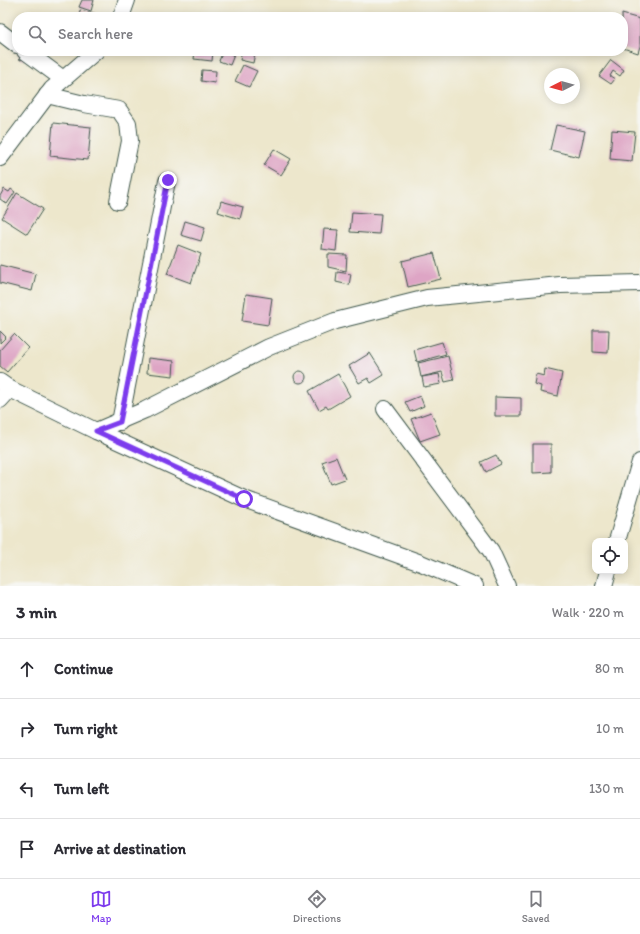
<!DOCTYPE html>
<html lang="en">
<head>
<meta charset="utf-8">
<style>
  :root { --surface:#fff; --page:#f7f7f7; --text:#2b2b33; --muted:#7c7c81; --line:#e1e1e2; --accent:#7c3aed }
  body { margin:0; font-family:Itim,sans-serif; background:var(--page); color:var(--text) }
  .controls { position:absolute; right:12px; bottom:12px; display:grid; overflow:hidden; border-radius:8px; box-shadow:0 2px 10px #0003 }
  .controls button { width:36px; height:36px; display:grid; place-items:center; padding:0; border:0; border-bottom:1px solid var(--line); background:var(--surface); color:var(--text); font:20px sans-serif }
  .compass { position:absolute; left:544px; top:68px; width:36px; height:36px; border-radius:50%; background:var(--surface); box-shadow:0 2px 10px #0003; rotate:264deg }
  .stop { position:absolute; width:12px; height:12px; margin:-9px; border:3px solid #7c3aed; border-radius:50%; background:#fff }
  .stop.end { background:#7c3aed; border-color:#fff; box-shadow:0 1px 4px #0008 }
  .list { margin:0; padding:0; list-style:none }
  h2 { display:flex; justify-content:space-between; align-items:center; height:52px; margin:0; padding:0 16px; font-size:17px }
  h2 small { font-size:13px; font-weight:400; color:var(--muted) }
  .list li { display:grid; grid-template-columns:26px 1fr auto; gap:12px; align-items:center; box-sizing:border-box; height:60px; padding:0 16px; border-top:1px solid var(--line) }
  .list b { display:block; font-size:15px; white-space:nowrap }
  .list em { font-size:13px; font-style:normal; color:var(--muted) }
  .icon { flex:none; width:22px; height:22px; fill:none; stroke:currentColor; stroke-width:2; stroke-linecap:round; stroke-linejoin:round }
  .map { position:relative; flex:none; width:640px; height:586px; overflow:hidden }
  .search { position:absolute; background:var(--surface); box-shadow:0 2px 10px #0003; left:12px; right:12px; top:12px; height:44px; display:flex; align-items:center; gap:10px; box-sizing:border-box; padding:0 14px; border-radius:16px; color:var(--muted); font-size:15px }
  .sheet { height:292px; background:var(--surface) }
  nav { display:flex; justify-content:space-around; align-items:center; box-sizing:border-box; height:56px; border-top:1px solid var(--line); background:var(--surface); font-size:11px; color:var(--muted) }
  nav a { display:grid; justify-items:center; gap:2px }
  nav .on { color:var(--accent) }
  .map>svg:first-child { display:block }
  .building { fill:#dea5c5 }
  .lines { fill:none; stroke-linecap:round; stroke-linejoin:round }
  .minor-casing { stroke:#3e564b; stroke-width:18 }
  .minor { stroke:#fff; stroke-width:16 }
  .route { stroke:#7c3aed; stroke-width:5 }
</style>
</head>
<body>
<div class="map">
<svg width="640" height="586" viewBox="0 0 640 586">
  <rect width="100%" height="100%" fill="#f6f6f2"/>
  <filter id="ink" filterUnits="userSpaceOnUse"><feTurbulence type="fractalNoise" baseFrequency=".025" numOctaves="2"/><feDisplacementMap in="SourceGraphic" scale="8" xChannelSelector="R" yChannelSelector="G"/><feConvolveMatrix kernelMatrix="1 2 1 2 8 2 1 2 1" color-interpolation-filters="sRGB"/></filter>
  <filter id="wash" filterUnits="userSpaceOnUse"><feTurbulence type="fractalNoise" baseFrequency=".012" numOctaves="4" result="noise"/><feDisplacementMap in="SourceGraphic" scale="16" xChannelSelector="R" yChannelSelector="G"/><feGaussianBlur stdDeviation="0.9" result="paint"/><feColorMatrix in="noise" values="0 0 0 0 0 0 0 0 0 0 0 0 0 0 0 0 0 1.4 0 .05"/><feComposite in="paint" operator="in"/></filter>
  <g filter="url(#wash)">
    <rect width="100%" height="100%" fill="#ede7cc"/>
    <g id="blocks">
      <g class="building">
        <polygon points="82,0 94,0 91,11 79,7"/>
        <polygon points="80,10 106,16 106,17 79,17"/>
        <polygon points="622,14 640,19 640,46 638,53 623,48"/>
        <polygon points="18,51 47,51 48,54 20,60"/>
        <polygon points="195,51 213,51 212,61 194,59"/>
        <polygon points="223,51 234,55 230,65 219,61"/>
        <polygon points="242,51 255,53 253,63 240,60"/>
        <polygon points="611,60 624,70 620,76 613,71 610,76 615,79 611,84 599,76"/>
        <polygon points="243,65 257,71 249,87 235,81"/>
        <polygon points="202,70 216,71 215,83 201,81"/>
        <polygon points="53,123 91,127 88,160 50,156"/>
        <polygon points="556,125 585,131 579,157 550,150"/>
        <polygon points="612,130 635,132 632,161 610,159"/>
        <polygon points="274,149 291,159 281,175 264,165"/>
        <polygon points="4,189 9,192 11,189 15,192 7,204 0,199 0,196"/>
        <polygon points="17,193 43,209 27,234 2,218"/>
        <polygon points="221,201 243,207 240,219 218,212"/>
        <polygon points="352,212 381,214 379,234 350,232"/>
        <polygon points="185,221 205,227 201,241 181,235"/>
        <polygon points="324,229 338,230 336,251 322,249"/>
        <polygon points="178,245 201,254 191,283 167,274"/>
        <polygon points="434,253 441,279 408,287 402,261"/>
        <polygon points="328,254 347,255 346,271 328,267"/>
        <polygon points="0,265 36,274 32,291 0,283"/>
        <polygon points="337,272 351,274 349,285 336,282"/>
        <polygon points="246,294 272,298 268,325 242,321"/>
        <polygon points="593,330 609,330 608,353 593,352"/>
        <polygon points="0,331 6,337 0,343"/>
        <polygon points="14,334 28,348 7,372 0,366 0,350"/>
        <polygon points="442,342 446,354 417,362 414,350"/>
        <polygon points="370,353 384,375 371,383 368,378 359,383 349,366"/>
        <polygon points="448,356 454,380 445,382 442,372 421,377 418,363"/>
        <polygon points="148,358 174,361 173,376 147,373"/>
        <polygon points="545,369 562,373 558,396 540,392 541,386 534,384 536,374 544,376"/>
        <circle cx="300" cy="377" r="6"/>
        <polygon points="338,374 350,396 328,409 326,406 319,410 309,391"/>
        <polygon points="439,374 441,384 424,387 422,377"/>
        <polygon points="420,396 424,406 410,412 405,402"/>
        <polygon points="495,397 521,398 521,416 495,416"/>
        <polygon points="431,412 440,434 420,441 411,419"/>
        <polygon points="533,444 551,444 551,472 533,473"/>
        <polygon points="496,455 501,464 486,472 481,462"/>
        <polygon points="336,457 345,479 331,484 322,462"/>
      </g>
    </g>
  </g>
  <g filter="url(#ink)">
    <use href="#blocks" fill-opacity="0" stroke="#3e564b" stroke-width="1"/>
    <g class="lines">
      <g class="minor-casing">
        <g id="minor">
          <polyline points="121,17 127,0"/>
          <polyline points="0,32 17,45"/>
          <polyline points="25,51 63,79"/>
          <polyline points="47,95 84,104 119,110 128,123 130,141 118,201"/>
          <polyline points="0,158 52,89 96,51"/>
          <polyline points="0,382 10,389 96,431 244,499 421,563 475,586"/>
          <polyline points="0,400 10,389"/>
          <polyline points="385,409 491,551 507,586"/>
          <polyline points="120,422 167,181"/>
          <polyline points="96,431 145,410 269,347 335,321 427,298 560,285 640,283"/>
          <polyline points="617,541 640,462"/>
          <polyline points="604,586 608,571"/>
        </g>
      </g>
      <use href="#minor" class="minor"/>
    </g>
  </g>
  <g class="lines" filter="url(#ink)">
    <polyline class="route" points="168,180 120,422 96,431 244,499"/>
  </g>
</svg>
<div class="controls">
<button><svg class="icon" aria-label="locate" viewBox="0 0 24 24"><circle cx="12" cy="12" r="6"/><path d="M12 2v4M12 18v4M2 12h4M18 12h4"/></svg></button>
</div>
<svg class="compass" viewBox="-18 -18 36 36"><path d="M0-13l5 13h-10z" fill="#e53935"/><path d="M0 13l5-13h-10z" fill="#7c7c81"/></svg>
<div class="stop" style="left:244px;top:499px"></div>
<div class="stop end" style="left:168px;top:180px"></div>
<div class="search"><svg class="icon" aria-label="search" viewBox="0 0 24 24"><circle cx="10" cy="10" r="6"/><path d="M15 15l6 6"/></svg>Search here</div>
</div>
<section class="sheet">
<h2>3 min<small>Walk · 220 m</small></h2>
<ul class="list">
<li><svg class="icon" aria-label="ahead" viewBox="0 0 24 24"><path d="M12 20V5M6 11l6-6 6 6"/></svg><div><b>Continue</b></div><em>80 m</em></li>
<li><svg class="icon" aria-label="right" viewBox="0 0 24 24"><path d="M7 20v-9h11M14 6l5 5-5 5"/></svg><div><b>Turn right</b></div><em>10 m</em></li>
<li><svg class="icon" aria-label="left" viewBox="0 0 24 24"><path d="M17 20v-9H6M10 6l-5 5 5 5"/></svg><div><b>Turn left</b></div><em>130 m</em></li>
<li><svg class="icon" aria-label="arrive" viewBox="0 0 24 24"><path d="M6 21V4h12l-3 4 3 4H6"/></svg><div><b>Arrive at destination</b></div></li>
</ul>
</section>
<nav>
<a class="on"><svg class="icon" aria-label="map" viewBox="0 0 24 24"><path d="M3 6l6-2 6 2 6-2v14l-6 2-6-2-6 2zM9 4v14M15 6v14"/></svg>Map</a>
<a><svg class="icon" aria-label="directions" viewBox="0 0 24 24"><path d="M12 3l9 9-9 9-9-9zM9 14v-3h6M13 9l2 2-2 2"/></svg>Directions</a>
<a><svg class="icon" aria-label="saved" viewBox="0 0 24 24"><path d="M7 4h10v16l-5-4-5 4z"/></svg>Saved</a>
</nav>
</body>
</html>
